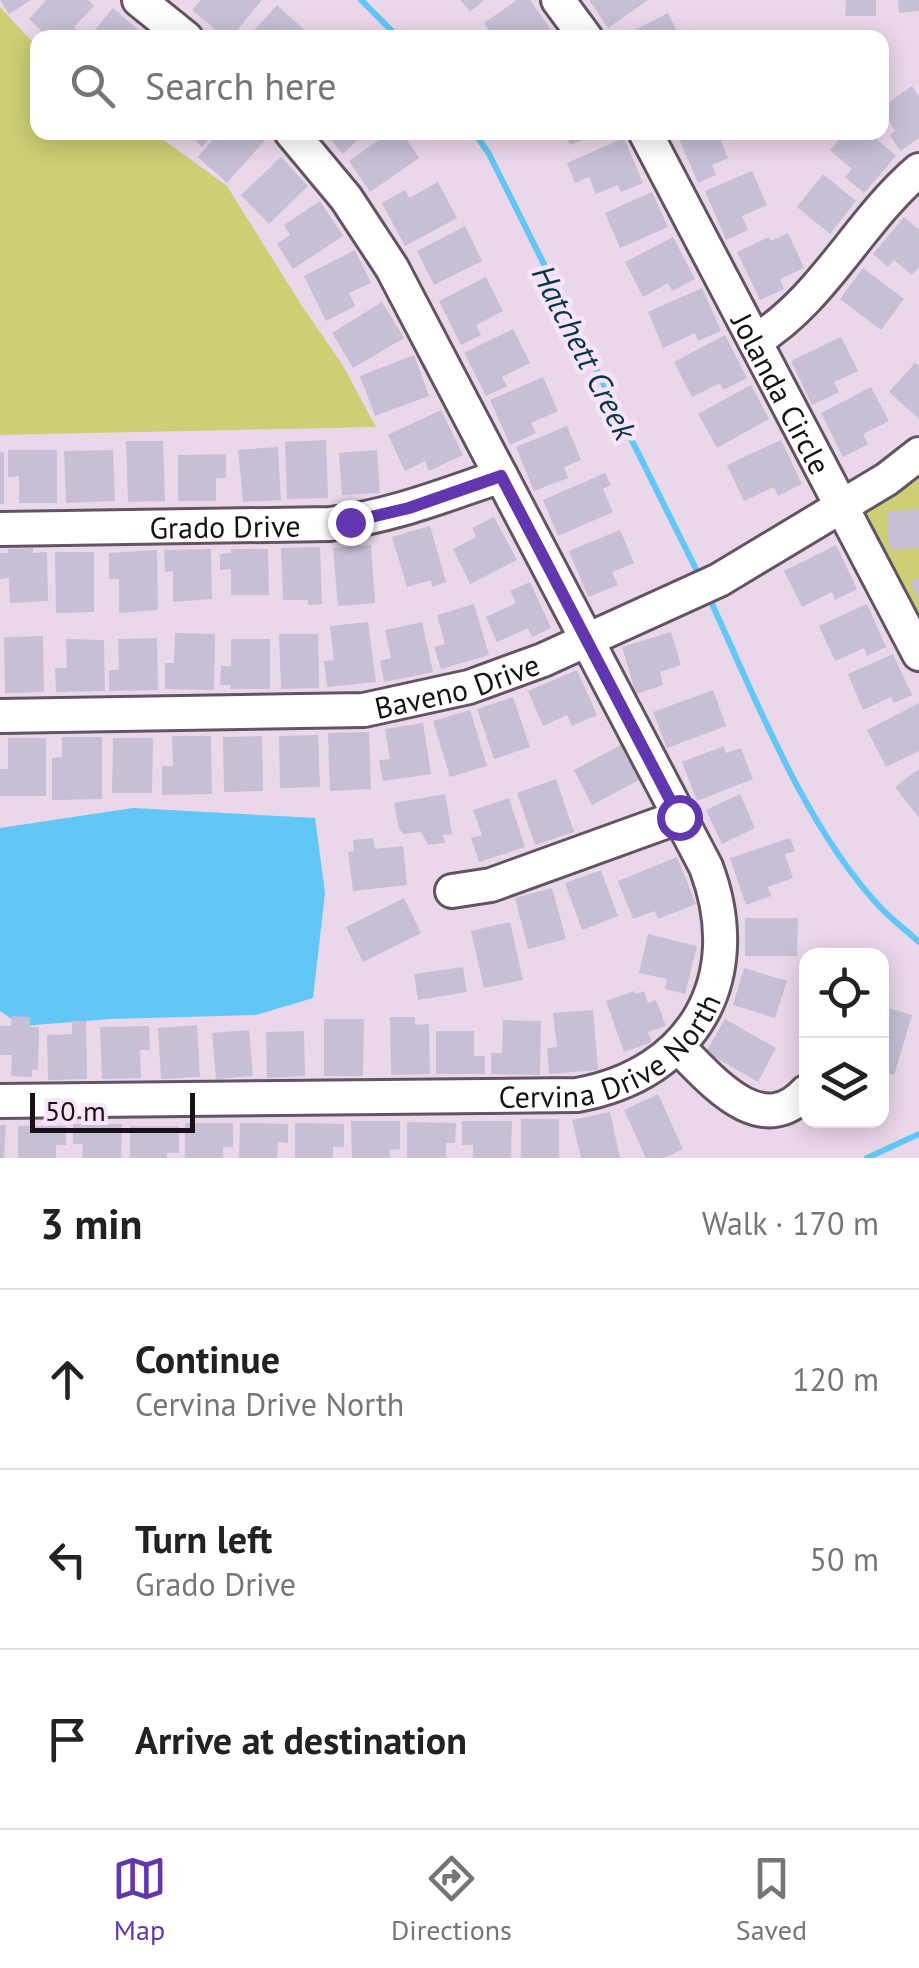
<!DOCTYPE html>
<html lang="en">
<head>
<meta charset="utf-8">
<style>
  :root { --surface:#fff; --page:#f6f6f6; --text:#222; --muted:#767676; --line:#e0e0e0; --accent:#6236ae }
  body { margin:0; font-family:"PT Sans",sans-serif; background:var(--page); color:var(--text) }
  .controls { position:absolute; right:30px; bottom:30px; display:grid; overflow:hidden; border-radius:20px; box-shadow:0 5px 25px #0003 }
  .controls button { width:90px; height:90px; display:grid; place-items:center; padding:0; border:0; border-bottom:2px solid var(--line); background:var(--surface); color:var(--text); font:50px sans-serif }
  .scale { position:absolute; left:30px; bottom:25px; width:165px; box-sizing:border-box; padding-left:10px; border:5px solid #181118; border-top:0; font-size:28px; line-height:35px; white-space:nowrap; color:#181118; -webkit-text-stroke:8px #f8e4f8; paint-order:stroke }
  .stop { position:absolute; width:30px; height:30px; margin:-22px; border:8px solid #6236ae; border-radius:50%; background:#fff }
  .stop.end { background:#6236ae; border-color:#fff; box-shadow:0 2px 10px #0008 }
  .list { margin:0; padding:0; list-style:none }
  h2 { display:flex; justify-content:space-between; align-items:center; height:130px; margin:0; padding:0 40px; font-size:42px }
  h2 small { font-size:32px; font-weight:400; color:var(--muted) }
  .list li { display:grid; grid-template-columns:65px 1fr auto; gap:30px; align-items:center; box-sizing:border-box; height:180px; padding:0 40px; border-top:2px solid var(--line) }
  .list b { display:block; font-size:38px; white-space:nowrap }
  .list p { margin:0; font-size:32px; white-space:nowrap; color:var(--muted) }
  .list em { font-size:32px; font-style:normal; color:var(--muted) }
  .icon { flex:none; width:55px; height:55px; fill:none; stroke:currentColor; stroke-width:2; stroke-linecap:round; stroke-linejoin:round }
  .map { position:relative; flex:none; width:919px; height:1158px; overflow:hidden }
  .search { position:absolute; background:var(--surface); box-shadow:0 5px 25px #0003; left:30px; right:30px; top:30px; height:110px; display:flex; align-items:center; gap:25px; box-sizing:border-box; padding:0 35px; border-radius:20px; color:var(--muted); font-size:38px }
  .sheet { height:670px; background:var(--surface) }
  nav { display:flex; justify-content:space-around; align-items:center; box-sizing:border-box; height:140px; border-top:2px solid var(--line); background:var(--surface); font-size:28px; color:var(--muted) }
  nav a { display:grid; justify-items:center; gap:5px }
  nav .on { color:var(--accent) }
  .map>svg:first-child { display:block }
  .green { fill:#cccf74 }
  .water { fill:#60c7f6 }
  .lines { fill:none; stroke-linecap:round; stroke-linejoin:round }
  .stream { stroke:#60c7f6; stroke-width:6 }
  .building { fill:#c6bfd6 }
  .minor-casing { stroke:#635363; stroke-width:38 }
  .minor { stroke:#fff; stroke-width:32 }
  .route { stroke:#6236ae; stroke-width:12 }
  .labels { text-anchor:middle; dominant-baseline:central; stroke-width:9; stroke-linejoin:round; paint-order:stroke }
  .street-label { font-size:30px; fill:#181118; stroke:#f8e4f8 }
  .water-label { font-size:32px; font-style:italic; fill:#063649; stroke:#f8e4f8 }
</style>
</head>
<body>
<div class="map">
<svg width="919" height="1158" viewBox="0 0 919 1158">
  <rect width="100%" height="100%" fill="#ebd7ea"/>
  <g class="green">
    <polygon points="0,7 37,47 38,132 154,133 227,186 302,306 342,364 376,427 0,435"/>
    <polygon points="919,468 919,632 863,518 865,509"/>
  </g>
  <polygon class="water" points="133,808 315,818 325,893 313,998 256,1015 110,1019 22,1026 0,1011 0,828"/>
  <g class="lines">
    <g class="stream">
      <polyline points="361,0 399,38"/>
      <polyline points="474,132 489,154 697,571"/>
      <path d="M 712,604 C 757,702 805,826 879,906 C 891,919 906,930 919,942"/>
      <polyline points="867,1158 919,1134"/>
    </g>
  </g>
  <g class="building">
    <polygon points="0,0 31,0 9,14"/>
    <polygon points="46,0 88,0 94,6 74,27 81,34 77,38 49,38 29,19"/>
    <polygon points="201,0 262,0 231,38 225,38 192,10"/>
    <polygon points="460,0 484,0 470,12"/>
    <polygon points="517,0 530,0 554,34 549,38 494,38 484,23"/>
    <polygon points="589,0 648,0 608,28"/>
    <polygon points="846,0 876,0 876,16 845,16"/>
    <polygon points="898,0 919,0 919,11 899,13"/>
    <polygon points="277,5 310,35 308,38 247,38"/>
    <polygon points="113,8 142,33 138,38 88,38"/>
    <polygon points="668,13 680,38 619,38"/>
    <polygon points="912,86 919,97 919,138 900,151 890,135 895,131 882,107"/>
    <polygon points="186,132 215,132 202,147"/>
    <polygon points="219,132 256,132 265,140 227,183 198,157"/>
    <polygon points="324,132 366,132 343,154"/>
    <polygon points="390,132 402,132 419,158 370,192 349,161"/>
    <polygon points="565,132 615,132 598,140 596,134 570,145"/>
    <polygon points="694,132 717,132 728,158 712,165 716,175 698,183 679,139"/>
    <polygon points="845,132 869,132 896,156 864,193 845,177 852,169 830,150"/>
    <polygon points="624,138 643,183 621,192 618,185 596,194 589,177 575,183 567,163"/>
    <polygon points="281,157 308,186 269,224 241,195"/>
    <polygon points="752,171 767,205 742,216 748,230 726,240 705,191"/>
    <polygon points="823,174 856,201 830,234 797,207"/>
    <polygon points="438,182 457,218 405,246 382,203 405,190 409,198"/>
    <polygon points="652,192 668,227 620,248 605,213"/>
    <polygon points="320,201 343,236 293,269 277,244 290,235 284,225"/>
    <polygon points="904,217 919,230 919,267 912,275 894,260 888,267 873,254"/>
    <polygon points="465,226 482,261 434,285 417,251"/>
    <polygon points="788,233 804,268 780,279 784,289 760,300 737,252 769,237 771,241"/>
    <polygon points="673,237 695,279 672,291 668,283 643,297 625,262"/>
    <polygon points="355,250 371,283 349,293 355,306 326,321 304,276"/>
    <polygon points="863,268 904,299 881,330 840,299"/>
    <polygon points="486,277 503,311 476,325 481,335 461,345 439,301"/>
    <polygon points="702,288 721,331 698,341 695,333 663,348 648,312"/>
    <polygon points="382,302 404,338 353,368 332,333"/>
    <polygon points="513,329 530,363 502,377 507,386 486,396 464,353"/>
    <polygon points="725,335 747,378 723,390 720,383 692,397 674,362"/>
    <polygon points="841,337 858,371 834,382 839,392 812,405 791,361"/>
    <polygon points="414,355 429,396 375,416 360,376"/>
    <polygon points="915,363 919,366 919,419 889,392"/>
    <polygon points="543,377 558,411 531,423 536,433 510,445 490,400"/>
    <polygon points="751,385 769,419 717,448 698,414"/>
    <polygon points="871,387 889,421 863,434 868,444 843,457 821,413"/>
    <polygon points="441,410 463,455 429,471 425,461 405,471 388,435"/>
    <polygon points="567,426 581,460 564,467 568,478 534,491 516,447"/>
    <polygon points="326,440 328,498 287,499 285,442"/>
    <polygon points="781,440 802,484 778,496 774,487 744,501 727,465"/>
    <polygon points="126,441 163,441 165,501 128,502"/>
    <polygon points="278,447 281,500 243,502 238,450"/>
    <polygon points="8,450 57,450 57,503 19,503 19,476 8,477"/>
    <polygon points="113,450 115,501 66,503 64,451"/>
    <polygon points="377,450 380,493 342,495 339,453"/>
    <rect x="0" y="452" width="4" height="52"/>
    <polygon points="226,454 226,478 216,478 216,501 178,501 178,455"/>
    <polygon points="605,473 611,485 603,489 613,512 558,536 543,500"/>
    <polygon points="919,509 919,548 889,550 887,511"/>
    <polygon points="494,517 517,560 470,584 453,549 476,537 472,528"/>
    <polygon points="430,526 446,582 432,587 431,580 407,587 392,537"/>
    <polygon points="620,530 634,563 612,572 618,585 588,597 569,551"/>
    <polygon points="371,545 375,603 338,606 333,548"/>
    <polygon points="836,545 857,589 835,600 832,592 802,607 784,571"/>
    <polygon points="320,547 322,604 308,605 308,600 283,600 281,548"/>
    <polygon points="33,548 33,553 47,552 48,601 10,603 9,578 0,579 0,553 8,553 8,549"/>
    <polygon points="211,549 212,599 173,602 173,571 165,572 164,550"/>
    <polygon points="231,549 268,549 269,595 231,595 231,569 220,570 220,554 231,553"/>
    <polygon points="157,550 158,610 119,613 119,579 109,579 109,553"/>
    <polygon points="55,552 94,552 94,612 56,613"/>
    <polygon points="919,578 919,601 910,582"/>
    <polygon points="530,582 551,628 532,637 528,628 497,642 486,617 516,603 510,591"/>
    <polygon points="474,604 489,655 441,669 434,647 445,644 437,615"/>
    <polygon points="867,604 886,647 867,656 864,648 835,661 819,626"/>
    <polygon points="368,622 376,682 327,687 324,661 334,660 330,626"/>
    <polygon points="422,622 433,672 384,682 380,661 391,658 385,630"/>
    <polygon points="671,632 681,665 660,672 663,685 636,694 622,647"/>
    <polygon points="175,633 215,634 214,690 165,689 165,663 174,663"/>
    <polygon points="279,634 318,634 319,688 281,689"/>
    <polygon points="43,636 44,692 5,693 4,637"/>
    <polygon points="157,638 158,690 109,691 109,670 119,670 118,639"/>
    <polygon points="66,639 104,640 105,691 56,692 55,668 67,668"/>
    <polygon points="231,639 270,639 270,689 230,689 231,685 220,685 221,666 231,666"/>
    <polygon points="893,654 912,695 894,703 891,697 863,710 848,674"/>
    <polygon points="577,670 597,715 572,726 567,715 543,726 528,691"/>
    <polygon points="713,690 726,726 667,748 653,712"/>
    <polygon points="513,697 530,747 494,759 477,709"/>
    <polygon points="919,703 919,751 886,767 867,730"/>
    <polygon points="470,710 487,766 450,777 433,721"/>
    <polygon points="423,723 431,774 383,781 379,760 390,759 385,729"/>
    <polygon points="369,732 371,789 330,791 328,733"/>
    <polygon points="318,735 320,787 280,788 279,736"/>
    <polygon points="172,736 211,736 212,794 162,795 162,766 173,766"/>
    <polygon points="262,736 263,791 224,792 223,737"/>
    <polygon points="62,737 102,737 102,799 52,800 52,758 62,757"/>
    <polygon points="8,738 46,738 46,796 0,796 0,769 8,769"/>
    <polygon points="113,738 153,738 152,793 112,793"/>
    <polygon points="621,745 639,780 592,805 574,770"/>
    <polygon points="724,746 726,753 741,748 753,779 697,801 682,762"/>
    <polygon points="919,769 919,818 895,787"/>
    <polygon points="556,779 574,832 535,845 517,793"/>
    <polygon points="445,794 452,834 443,835 445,843 428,845 421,832 404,834 399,829 394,803"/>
    <polygon points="740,794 755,828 722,844 706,810"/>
    <polygon points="509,798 525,847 479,862 471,838 482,835 473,810"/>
    <polygon points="373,838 375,849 403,846 407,885 353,891 348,852 354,851 353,840"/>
    <polygon points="790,838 795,851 785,854 793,878 768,887 771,896 746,905 730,858"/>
    <polygon points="677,857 696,904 658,919 655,911 633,919 618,881"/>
    <polygon points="601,870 618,916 582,930 565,883"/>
    <polygon points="552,888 566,939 528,949 515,898"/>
    <polygon points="404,898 421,933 363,962 346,927"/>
    <polygon points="745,918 798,918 797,956 745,956"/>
    <polygon points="510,922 523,980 484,988 471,931"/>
    <polygon points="648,934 697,946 685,994 665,989 667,979 639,973"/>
    <polygon points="463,967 467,992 418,1000 414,974"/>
    <polygon points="744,968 787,981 775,1018 733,1005"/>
    <polygon points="634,991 635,994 644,991 648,1003 656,1000 666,1026 648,1032 652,1042 624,1052 606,1001"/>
    <polygon points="882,1006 912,1015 894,1075 882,1071"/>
    <polygon points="593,1010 598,1070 549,1074 547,1048 557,1047 553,1013"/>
    <polygon points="12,1016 30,1017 30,1027 39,1027 38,1070 32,1070 32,1077 11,1076 12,1055 0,1055 0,1026 11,1026"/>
    <polygon points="390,1017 415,1017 415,1025 429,1024 430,1074 391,1075"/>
    <polygon points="324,1019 364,1019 363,1076 324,1076"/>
    <polygon points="725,1019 776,1048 758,1082 706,1052"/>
    <polygon points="503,1020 541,1021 540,1075 491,1074 491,1053 502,1053"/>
    <polygon points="72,1021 86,1021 87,1079 48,1080 47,1035 72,1034"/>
    <polygon points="197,1025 200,1077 161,1079 158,1028"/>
    <polygon points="149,1026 150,1050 140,1050 141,1078 102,1079 100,1027"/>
    <polygon points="249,1030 253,1076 216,1079 212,1033"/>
    <polygon points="304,1031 305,1076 267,1078 266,1032"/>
    <polygon points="436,1031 474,1031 474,1056 485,1056 485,1074 436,1074"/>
    <polygon points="658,1094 683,1149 664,1158 646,1158 624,1110"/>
    <polygon points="610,1112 620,1158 581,1158 572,1120"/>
    <rect x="521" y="1119" width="38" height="39"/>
    <polygon points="351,1121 400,1121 400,1149 390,1150 390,1158 352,1158"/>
    <polygon points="462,1121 512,1121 511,1158 473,1158 473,1145 462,1145"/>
    <polygon points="407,1122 456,1123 455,1143 446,1143 446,1158 407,1158"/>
    <polygon points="185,1123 233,1123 233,1147 223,1147 223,1158 185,1158"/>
    <polygon points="240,1123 288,1124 288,1143 278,1142 277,1158 239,1158"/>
    <polygon points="295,1123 344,1124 344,1147 333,1147 333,1158 295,1158"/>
    <polygon points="73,1124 122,1124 121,1158 82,1158 83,1144 73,1144"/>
    <polygon points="0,1125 6,1125 4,1158 0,1158"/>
    <polygon points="18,1126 66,1126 66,1145 56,1145 56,1158 18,1158"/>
    <polygon points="130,1126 179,1126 179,1153 167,1153 167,1158 130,1158"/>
  </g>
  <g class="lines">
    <g class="minor-casing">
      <g id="minor">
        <polyline points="139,0 186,38"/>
        <polyline points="558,0 586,38"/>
        <path id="s1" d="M 645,132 L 919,654"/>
        <path d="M 755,341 C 823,300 859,221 919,170"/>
        <path id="s2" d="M 0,529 L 330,524 C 390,517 445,495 501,476"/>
        <path id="s3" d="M 0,716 L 364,710 L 469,687 L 543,660 L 719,580 L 887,479 L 919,454"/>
        <polyline points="452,891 491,885 679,817"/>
        <path d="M 678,1047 C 710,1078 760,1142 806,1092"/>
        <path id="s4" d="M 0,1101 L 577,1095 C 694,1074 748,978 706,867 L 392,268 L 346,198 L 291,132"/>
      </g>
    </g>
    <use href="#minor" class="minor"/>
  </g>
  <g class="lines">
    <polyline class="route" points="350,522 409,508 501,476 679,817"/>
  </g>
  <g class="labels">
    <g class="street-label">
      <text stroke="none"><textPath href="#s1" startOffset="295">Jolanda Circle</textPath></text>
      <text stroke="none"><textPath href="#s2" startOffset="225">Grado Drive</textPath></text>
      <text stroke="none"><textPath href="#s3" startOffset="460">Baveno Drive</textPath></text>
      <text stroke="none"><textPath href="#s4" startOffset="625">Cervina Drive North</textPath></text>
    </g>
    <g class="water-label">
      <text transform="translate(585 352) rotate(63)">Hatchett Creek</text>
    </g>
  </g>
</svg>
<div class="controls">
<button><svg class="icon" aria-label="locate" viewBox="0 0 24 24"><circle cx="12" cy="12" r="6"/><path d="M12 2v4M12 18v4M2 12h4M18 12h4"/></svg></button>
<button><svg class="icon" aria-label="layers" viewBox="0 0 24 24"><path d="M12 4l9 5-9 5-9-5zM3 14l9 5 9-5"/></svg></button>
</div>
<div class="scale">50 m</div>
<div class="stop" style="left:679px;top:817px"></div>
<div class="stop end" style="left:350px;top:522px"></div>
<div class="search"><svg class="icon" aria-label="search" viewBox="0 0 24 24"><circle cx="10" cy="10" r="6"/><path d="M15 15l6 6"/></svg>Search here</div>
</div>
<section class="sheet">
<h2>3 min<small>Walk · 170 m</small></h2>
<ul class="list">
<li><svg class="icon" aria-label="ahead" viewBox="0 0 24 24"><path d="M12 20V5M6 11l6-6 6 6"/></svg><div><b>Continue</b><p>Cervina Drive North</p></div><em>120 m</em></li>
<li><svg class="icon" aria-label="left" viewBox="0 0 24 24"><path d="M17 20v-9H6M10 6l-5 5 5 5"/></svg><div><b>Turn left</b><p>Grado Drive</p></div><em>50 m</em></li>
<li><svg class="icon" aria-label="arrive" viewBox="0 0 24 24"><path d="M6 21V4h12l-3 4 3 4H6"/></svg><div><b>Arrive at destination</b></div></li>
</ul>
</section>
<nav>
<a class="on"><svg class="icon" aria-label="map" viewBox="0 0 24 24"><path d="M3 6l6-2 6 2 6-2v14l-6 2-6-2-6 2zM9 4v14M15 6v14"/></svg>Map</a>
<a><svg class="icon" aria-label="directions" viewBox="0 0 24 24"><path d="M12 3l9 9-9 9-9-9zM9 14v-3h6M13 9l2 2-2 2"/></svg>Directions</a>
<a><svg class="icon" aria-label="saved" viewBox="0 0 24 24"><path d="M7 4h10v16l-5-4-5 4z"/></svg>Saved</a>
</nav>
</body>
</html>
